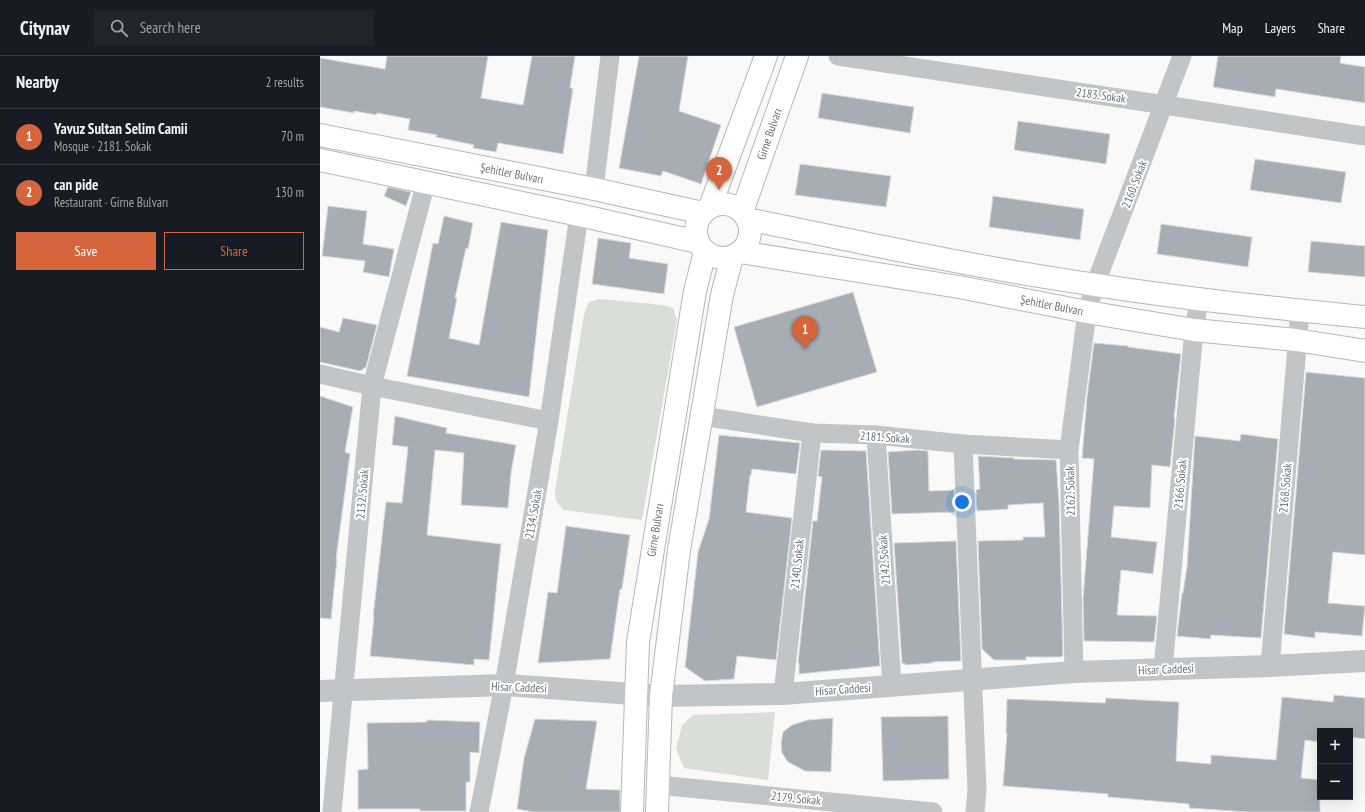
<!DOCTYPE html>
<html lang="en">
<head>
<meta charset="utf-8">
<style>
  :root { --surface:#171b24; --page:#20242c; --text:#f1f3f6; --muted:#9ea1a6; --line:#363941; --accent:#d4653c }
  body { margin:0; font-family:"PT Sans Narrow",sans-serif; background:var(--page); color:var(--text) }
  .controls { position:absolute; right:12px; bottom:12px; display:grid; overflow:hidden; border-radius:0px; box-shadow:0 4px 16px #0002 }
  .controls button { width:36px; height:36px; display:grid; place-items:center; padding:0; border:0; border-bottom:1px solid var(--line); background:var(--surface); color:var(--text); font:20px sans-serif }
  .you { position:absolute; left:642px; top:446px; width:14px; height:14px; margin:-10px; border:3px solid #fff; border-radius:50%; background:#1a73e8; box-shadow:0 0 0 6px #1a73e833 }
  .badge { display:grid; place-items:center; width:26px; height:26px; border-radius:50%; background:var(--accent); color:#fff; font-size:13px; font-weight:700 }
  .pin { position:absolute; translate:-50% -33px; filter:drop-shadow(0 1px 2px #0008) }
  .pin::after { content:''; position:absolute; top:21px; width:14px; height:12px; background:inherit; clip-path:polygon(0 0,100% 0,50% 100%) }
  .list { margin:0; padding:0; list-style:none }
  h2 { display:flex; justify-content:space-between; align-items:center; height:52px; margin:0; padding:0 16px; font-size:17px }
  h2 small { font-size:13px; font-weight:400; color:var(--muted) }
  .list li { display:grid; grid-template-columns:26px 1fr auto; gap:12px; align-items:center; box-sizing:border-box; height:56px; padding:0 16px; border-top:1px solid var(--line) }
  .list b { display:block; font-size:15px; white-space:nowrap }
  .list p { margin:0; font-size:13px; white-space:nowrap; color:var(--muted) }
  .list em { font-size:13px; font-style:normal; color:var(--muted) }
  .actions { display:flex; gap:8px; padding:12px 16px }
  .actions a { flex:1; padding:9px 0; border:1px solid var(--accent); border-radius:0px; text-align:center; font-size:14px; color:var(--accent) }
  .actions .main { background:var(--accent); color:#fff }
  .icon { flex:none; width:22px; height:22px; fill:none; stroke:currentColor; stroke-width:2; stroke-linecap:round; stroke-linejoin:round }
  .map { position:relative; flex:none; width:1045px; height:756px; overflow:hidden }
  header { display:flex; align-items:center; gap:24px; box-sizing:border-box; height:56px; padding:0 20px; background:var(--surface); border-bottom:1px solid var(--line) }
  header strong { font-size:19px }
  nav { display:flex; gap:22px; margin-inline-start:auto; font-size:14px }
  .search { width:280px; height:36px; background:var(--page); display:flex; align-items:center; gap:10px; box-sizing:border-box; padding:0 14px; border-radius:0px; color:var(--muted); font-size:15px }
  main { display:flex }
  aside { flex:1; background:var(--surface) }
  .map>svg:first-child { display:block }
  .green { fill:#d9ded7 }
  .building { fill:#a6aeb3; stroke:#dbdbd9 }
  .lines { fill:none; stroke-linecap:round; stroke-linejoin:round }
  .secondary-casing { stroke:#b3b8bd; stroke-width:24 }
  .minor { stroke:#c1c5c8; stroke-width:19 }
  .tertiary { stroke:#c1c5c8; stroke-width:22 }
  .secondary { stroke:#fff; stroke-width:22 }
  .labels { text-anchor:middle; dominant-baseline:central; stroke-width:4; stroke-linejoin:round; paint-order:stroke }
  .street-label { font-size:12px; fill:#66747f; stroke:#fff }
</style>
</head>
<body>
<header>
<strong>Citynav</strong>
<div class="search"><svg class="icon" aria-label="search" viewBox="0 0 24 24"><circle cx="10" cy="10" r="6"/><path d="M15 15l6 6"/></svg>Search here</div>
<nav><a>Map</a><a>Layers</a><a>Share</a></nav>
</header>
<main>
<aside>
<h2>Nearby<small>2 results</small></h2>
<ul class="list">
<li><span class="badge">1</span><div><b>Yavuz Sultan Selim Camii</b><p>Mosque · 2181. Sokak</p></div><em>70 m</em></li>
<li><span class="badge">2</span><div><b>can pide</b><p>Restaurant · Girne Bulvarı</p></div><em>130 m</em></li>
</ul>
<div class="actions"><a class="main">Save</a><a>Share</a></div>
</aside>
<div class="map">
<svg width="1045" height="756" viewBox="0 0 1045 756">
  <rect width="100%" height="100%" fill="#f9f9f7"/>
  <g class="green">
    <polygon points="280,243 343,249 353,252 357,264 322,464 243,454 236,445 235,435 264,258 269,246"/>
    <polygon points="455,656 448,724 364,712 356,693 362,669 373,659"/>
  </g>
  <g class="building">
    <polygon points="67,0 168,0 161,42 203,49 212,0 255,0 250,32 253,32 243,98 178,87 176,96 153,92 154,89 116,81 117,79 88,74 90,63 57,57 56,59 34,55 34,57 0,51 0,2 65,13"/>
    <polygon points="319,0 368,0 359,55 401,69 381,128 343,115 341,120 299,112"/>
    <polygon points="898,0 1021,0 1020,7 1045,11 1045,47 956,33 955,41 893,31"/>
    <polygon points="502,37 594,51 590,77 498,62"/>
    <polygon points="698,65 790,78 786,108 694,94"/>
    <polygon points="935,103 1026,116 1021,147 930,134"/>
    <polygon points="480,108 571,120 566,151 475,139"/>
    <polygon points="68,131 91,136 86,150 64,140"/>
    <polygon points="673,140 764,153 760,184 669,171"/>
    <polygon points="8,150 47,155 43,188 74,193 69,221 43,216 45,205 2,200"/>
    <polygon points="124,160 153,167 148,193 146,192 135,242 137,242 129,282 159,289 181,166 228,174 209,341 87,320 113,187 118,188"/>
    <polygon points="841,168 932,181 928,211 837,198"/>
    <polygon points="278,182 311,187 309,202 348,208 344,238 272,228"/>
    <polygon points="991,185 1045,190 1045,221 988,216"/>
    <polygon points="533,236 557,316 437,351 414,271"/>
    <polygon points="23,262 57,269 46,311 40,315 0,306 0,271 19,276"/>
    <polygon points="774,287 808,290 808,291 861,298 854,362 855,363 850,411 832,409 830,452 794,450 791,481 837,486 833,518 801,514 797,559 837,560 834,586 764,585 763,543 774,403 762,402 767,341"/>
    <polygon points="986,316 1045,322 1045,499 1013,496 1008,547 1045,550 1042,580 995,576 995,582 964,578"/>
    <polygon points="0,340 33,351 25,396 30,398 16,503 17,503 11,563 0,562"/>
    <polygon points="75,360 127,372 126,377 196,389 191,417 188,452 141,449 144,397 115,394 107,479 181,488 169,604 154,603 154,609 50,600 54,561 53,561 66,446 82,447 88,391 72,389"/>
    <polygon points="921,378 958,383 941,582 891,579 890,583 857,580 862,537 863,537 867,511 875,380 920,385"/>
    <polygon points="399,379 480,387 476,418 432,413 431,419 430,419 426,456 472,462 456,604 417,600 414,623 385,625 365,611 378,496 389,463"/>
    <polygon points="501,394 546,395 560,610 479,618 479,607 478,607 493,465 497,465 502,421 498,420"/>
    <polygon points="597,394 608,395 609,435 634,434 635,456 572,458 568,396"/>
    <polygon points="658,400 694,402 694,403 736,404 739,446 743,599 741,601 706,601 706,604 674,604 662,593 658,485 703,484 703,481 725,481 723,447 688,449 688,453 657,455 656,434 660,433"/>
    <polygon points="246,470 310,479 302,533 300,533 290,603 218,607 228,536 237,537"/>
    <polygon points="636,485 641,605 612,606 612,607 585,609 585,607 582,608 574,487"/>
    <polygon points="1014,639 1045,642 1045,683 1030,681 1030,675 1000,675 1000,686 985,684 981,722 1000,724 1000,756 928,756 869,752 869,748 788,741 788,738 683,730 687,677 686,677 687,643 785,647 786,642 859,646 856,705 891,708 891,699 956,704 962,641 1013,646"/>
    <polygon points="628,660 629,723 563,725 561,661"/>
    <polygon points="513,662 511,716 485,715 468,706 462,697 461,687 463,676 472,669 488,664"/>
    <polygon points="215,663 277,665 266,733 300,734 300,756 214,756 197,753 204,702"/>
    <polygon points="107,664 160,666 159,697 150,696 150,726 146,726 146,755 100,755 100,753 38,753 38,714 48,713 47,667 107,666"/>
  </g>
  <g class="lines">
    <g class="secondary-casing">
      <g id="secondary">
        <polyline points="0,79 274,133 383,157"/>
        <polyline points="0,104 259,159 378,186"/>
        <circle cx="403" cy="175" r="27"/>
        <polyline points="390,151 446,0"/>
        <polyline points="422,156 477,0"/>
        <path d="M 427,163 C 543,187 659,212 776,229 C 866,243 955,252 1045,261"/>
        <polyline points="420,196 639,231 767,256 874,274 976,284 1045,295"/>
        <polyline points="312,756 318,586 375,235 385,196"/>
        <polyline points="337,756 341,640 359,494 402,239 412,201"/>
      </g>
    </g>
    <g class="minor">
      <polyline points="518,0 845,49 1045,80"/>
      <polyline points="274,133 290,0"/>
      <polyline points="0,318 52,330 229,365"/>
      <polyline points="382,360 492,377 556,379 643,388 749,394"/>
      <polyline points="556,379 572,630"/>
      <polyline points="643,388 657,734 655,756"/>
      <polyline points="950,610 980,255"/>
      <polyline points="843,613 874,274 879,243"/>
      <polyline points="754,616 749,394 767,256 775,229 862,0"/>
      <polyline points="463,638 492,377"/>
      <polyline points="338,729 613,756"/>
      <polyline points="12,756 52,330 106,126"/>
      <polyline points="159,756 184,629 229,365 259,159"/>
    </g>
    <polyline class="tertiary" points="0,635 186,629 341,640 463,638 754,616 950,610 1045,605"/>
    <use href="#secondary" class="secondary"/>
  </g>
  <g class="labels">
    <g class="street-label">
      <text transform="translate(781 39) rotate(8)">2183. Sokak</text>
      <text transform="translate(449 78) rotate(-71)">Girne Bulvarı</text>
      <text transform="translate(192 117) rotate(11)">Şehitler Bulvarı</text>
      <text transform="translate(814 128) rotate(-69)">2160. Sokak</text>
      <text transform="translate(732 249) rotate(11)">Şehitler Bulvarı</text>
      <text transform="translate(565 381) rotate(4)">2181. Sokak</text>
      <text transform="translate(860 428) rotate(-85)">2166. Sokak</text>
      <text transform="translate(965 432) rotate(-85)">2168. Sokak</text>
      <text transform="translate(750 435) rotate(-91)">2162. Sokak</text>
      <text transform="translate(42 438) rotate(-85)">2132. Sokak</text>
      <text transform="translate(213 458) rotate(-80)">2134. Sokak</text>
      <text transform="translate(335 474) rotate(-81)">Girne Bulvarı</text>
      <text transform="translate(564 504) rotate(-94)">2142. Sokak</text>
      <text transform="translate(477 508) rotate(-84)">2140. Sokak</text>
      <text transform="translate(846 613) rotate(-2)">Hisar Caddesi</text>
      <text transform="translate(199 631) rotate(2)">Hisar Caddesi</text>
      <text transform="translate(523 633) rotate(-4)">Hisar Caddesi</text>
      <text transform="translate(476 742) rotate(6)">2179. Sokak</text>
    </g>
  </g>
</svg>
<div class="controls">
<button>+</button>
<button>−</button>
</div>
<div class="you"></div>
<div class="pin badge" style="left:485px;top:293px">1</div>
<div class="pin badge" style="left:399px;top:134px">2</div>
</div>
</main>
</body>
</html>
